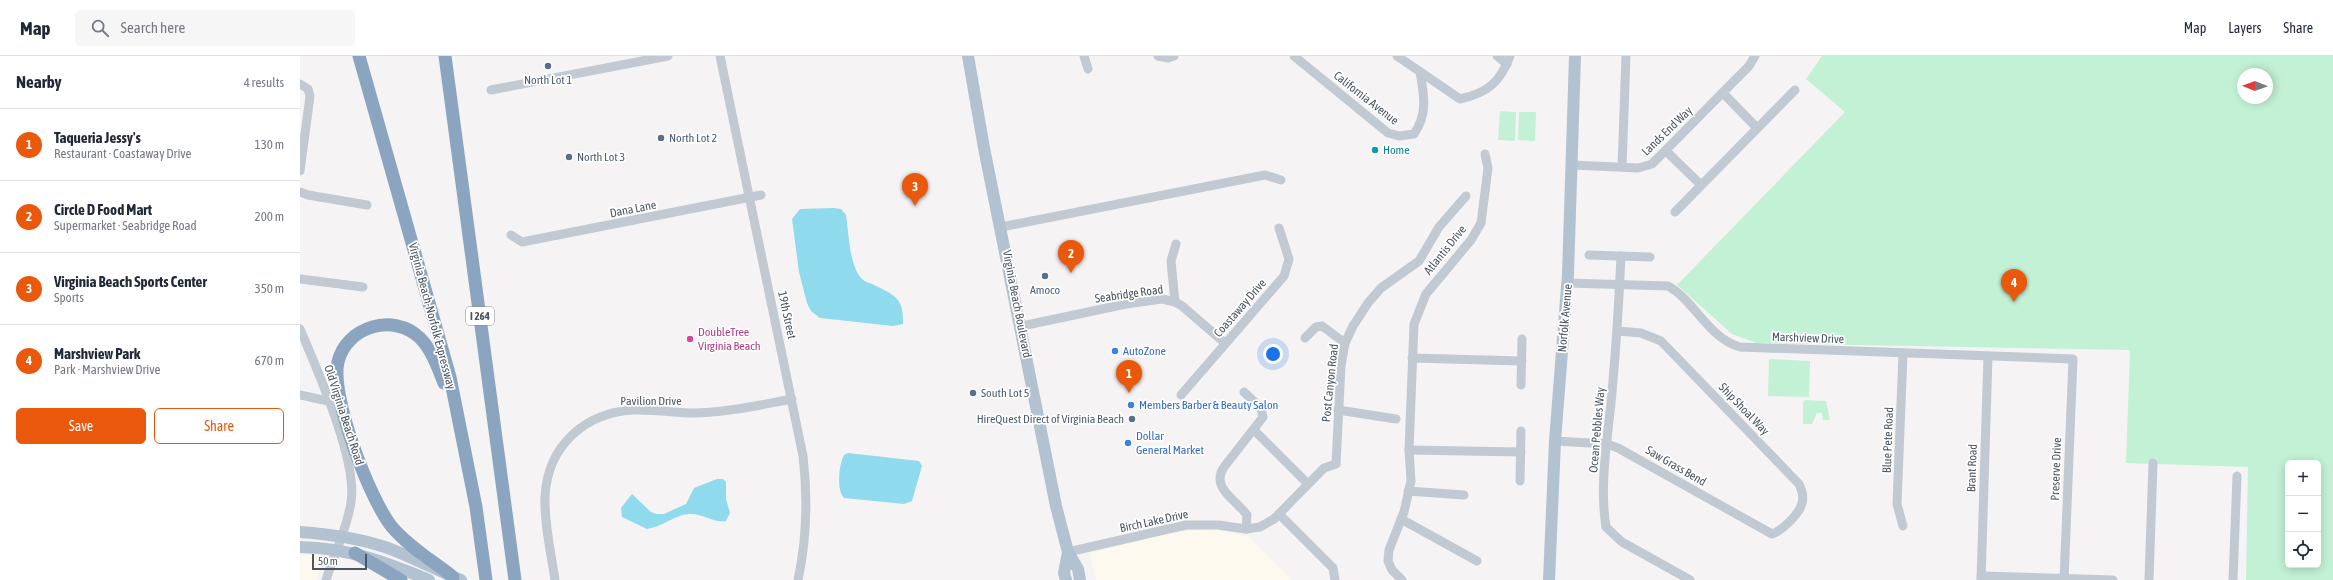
<!DOCTYPE html>
<html lang="en">
<head>
<meta charset="utf-8">
<style>
  :root { --surface:#fff; --page:#f6f6f7; --text:#1f2937; --muted:#747a83; --line:#e0e1e3; --accent:#ea580c }
  body { margin:0; font-family:"Asap Condensed",sans-serif; background:var(--page); color:var(--text) }
  .controls { position:absolute; right:12px; bottom:12px; display:grid; overflow:hidden; border-radius:6px; box-shadow:0 2px 10px #0003 }
  .controls button { width:36px; height:36px; display:grid; place-items:center; padding:0; border:0; border-bottom:1px solid var(--line); background:var(--surface); color:var(--text); font:20px sans-serif }
  .compass { position:absolute; left:1937px; top:12px; width:36px; height:36px; border-radius:50%; background:var(--surface); box-shadow:0 2px 10px #0003; rotate:271deg }
  .scale { position:absolute; left:12px; bottom:10px; width:55px; box-sizing:border-box; padding-left:4px; border:2px solid #4a5661; border-top:0; font-size:11px; line-height:14px; white-space:nowrap; color:#4a5661; -webkit-text-stroke:3px #fff; paint-order:stroke }
  .you { position:absolute; left:973px; top:298px; width:14px; height:14px; margin:-10px; border:3px solid #fff; border-radius:50%; background:#1a73e8; box-shadow:0 0 0 6px #1a73e833 }
  .badge { display:grid; place-items:center; width:26px; height:26px; border-radius:50%; background:var(--accent); color:#fff; font-size:13px; font-weight:700 }
  .pin { position:absolute; translate:-50% -33px; filter:drop-shadow(0 1px 2px #0008) }
  .pin::after { content:''; position:absolute; top:21px; width:14px; height:12px; background:inherit; clip-path:polygon(0 0,100% 0,50% 100%) }
  .list { margin:0; padding:0; list-style:none }
  h2 { display:flex; justify-content:space-between; align-items:center; height:52px; margin:0; padding:0 16px; font-size:17px }
  h2 small { font-size:13px; font-weight:400; color:var(--muted) }
  .list li { display:grid; grid-template-columns:26px 1fr auto; gap:12px; align-items:center; box-sizing:border-box; height:72px; padding:0 16px; border-top:1px solid var(--line) }
  .list b { display:block; font-size:15px; white-space:nowrap }
  .list p { margin:0; font-size:13px; white-space:nowrap; color:var(--muted) }
  .list em { font-size:13px; font-style:normal; color:var(--muted) }
  .actions { display:flex; gap:8px; padding:12px 16px }
  .actions a { flex:1; padding:9px 0; border:1px solid var(--accent); border-radius:6px; text-align:center; font-size:14px; color:var(--accent) }
  .actions .main { background:var(--accent); color:#fff }
  .icon { flex:none; width:22px; height:22px; fill:none; stroke:currentColor; stroke-width:2; stroke-linecap:round; stroke-linejoin:round }
  .map { position:relative; flex:none; width:2033px; height:524px; overflow:hidden }
  header { display:flex; align-items:center; gap:24px; box-sizing:border-box; height:56px; padding:0 20px; background:var(--surface); border-bottom:1px solid var(--line) }
  header strong { font-size:19px }
  nav { display:flex; gap:22px; margin-inline-start:auto; font-size:14px }
  .search { width:280px; height:36px; background:var(--page); display:flex; align-items:center; gap:10px; box-sizing:border-box; padding:0 14px; border-radius:6px; color:var(--muted); font-size:15px }
  main { display:flex }
  aside { flex:1; background:var(--surface) }
  .map>svg:first-child { display:block }
  .commercial { fill:#fdf9ef }
  .green { fill:#c3f1d5; fill-rule:evenodd }
  .water { fill:#90daee }
  .lines { fill:none; stroke-linecap:round; stroke-linejoin:round }
  .minor { stroke:#c1cad2; stroke-width:9 }
  .major { stroke:#b3c2d1; stroke-width:12 }
  .highway { stroke:#8ba5c1; stroke-width:13 }
  .service-dot { fill:#5c6f8a; stroke:#fff; stroke-width:1.5 }
  .culture-dot { fill:#0f9aa8; stroke:#fff; stroke-width:1.5 }
  .hotel-dot { fill:#d1479c; stroke:#fff; stroke-width:1.5 }
  .shop-dot { fill:#3f7fe0; stroke:#fff; stroke-width:1.5 }
  .labels { text-anchor:middle; dominant-baseline:central; stroke-width:3.5; stroke-linejoin:round; paint-order:stroke }
  .shield { fill:#fff; stroke:#808990; stroke-width:1 }
  .shield-label { font-size:11px; font-weight:bold; fill:#4a5661 }
  .service-label { font-size:12px; fill:#4e5e75; stroke:#fff; text-anchor:start }
  .street-label { font-size:12px; fill:#4a5661; stroke:#fff }
  .culture-label { font-size:12px; fill:#0d838f; stroke:#fff; text-anchor:start }
  .hotel-label { font-size:12px; fill:#b23c85; stroke:#fff; text-anchor:start }
  .shop-label { font-size:12px; fill:#366cbe; stroke:#fff; text-anchor:start }
</style>
</head>
<body>
<header>
<strong>Map</strong>
<div class="search"><svg class="icon" aria-label="search" viewBox="0 0 24 24"><circle cx="10" cy="10" r="6"/><path d="M15 15l6 6"/></svg>Search here</div>
<nav><a>Map</a><a>Layers</a><a>Share</a></nav>
</header>
<main>
<aside>
<h2>Nearby<small>4 results</small></h2>
<ul class="list">
<li><span class="badge">1</span><div><b>Taqueria Jessy's</b><p>Restaurant · Coastaway Drive</p></div><em>130 m</em></li>
<li><span class="badge">2</span><div><b>Circle D Food Mart</b><p>Supermarket · Seabridge Road</p></div><em>200 m</em></li>
<li><span class="badge">3</span><div><b>Virginia Beach Sports Center</b><p>Sports</p></div><em>350 m</em></li>
<li><span class="badge">4</span><div><b>Marshview Park</b><p>Park · Marshview Drive</p></div><em>670 m</em></li>
</ul>
<div class="actions"><a class="main">Save</a><a>Share</a></div>
</aside>
<div class="map">
<svg width="2033" height="524" viewBox="0 0 2033 524">
  <rect width="100%" height="100%" fill="#f5f3f3"/>
  <g class="commercial">
    <polygon points="911,473 949,481 992,524 796,524 790,497 870,477"/>
    <polygon points="0,499 18,499 21,508 17,524 0,524"/>
  </g>
  <g class="green">
    <path d="M 1522,0 L 2033,0 L 2033,524 L 1946,524 L 1948,411 L 1826,407 L 1830,294 L 1457,287 L 1432,278 L 1377,229 L 1545,56 L 1506,23 ZM 1943,18 L 1967,18 L 1967,42 L 1943,42 ZM 1988,407 L 2018,407 L 2018,509 L 1988,509 Z"/>
    <polygon points="1200,55 1216,56 1215,85 1198,84"/>
    <polygon points="1219,56 1236,56 1235,85 1218,84"/>
    <polygon points="1469,303 1510,305 1509,341 1468,340"/>
    <polygon points="1505,344 1526,345 1530,364 1523,364 1522,357 1517,357 1512,368 1503,368 1503,347"/>
  </g>
  <g class="water">
    <path d="M 534,152 L 541,153 L 546,159 C 549,178 549,207 561,222 C 563,225 569,227 572,228 C 594,239 604,241 603,268 L 593,270 L 520,262 L 511,255 L 507,247 L 499,216 L 492,163 L 500,153 Z"/>
    <path d="M 548,397 L 619,405 L 622,410 L 612,445 L 604,448 L 544,442 C 536,434 539,408 544,399 Z"/>
    <path d="M 417,423 L 423,423 L 426,426 L 426,443 L 430,457 L 426,465 C 413,467 403,457 389,458 C 374,459 362,471 347,473 L 322,461 L 321,452 L 332,438 L 351,456 L 356,458 L 364,458 L 386,448 L 394,432 Z"/>
  </g>
  <g class="lines">
    <g class="minor">
      <path d="M 420,0 L 503,400 C 508,442 507,482 498,524"/>
      <polyline points="784,0 788,13"/>
      <polyline points="858,0 868,2 874,0"/>
      <path d="M 994,0 L 1088,77 L 1099,80 L 1114,78 C 1128,58 1124,39 1120,16"/>
      <path d="M 1097,0 L 1160,43 C 1187,37 1200,27 1210,0"/>
      <polyline points="1197,0 1207,8"/>
      <polyline points="0,28 8,33 10,40 0,115"/>
      <polyline points="191,34 368,0"/>
      <polyline points="1423,37 1457,72"/>
      <polyline points="1366,95 1401,129"/>
      <polyline points="1272,109 1338,112 1352,108 1449,10 1455,0"/>
      <polyline points="1322,111 1326,0"/>
      <polyline points="0,136 8,139 67,149"/>
      <polyline points="1375,156 1495,34"/>
      <polyline points="701,171 965,119 981,124"/>
      <polyline points="211,179 222,186 461,139"/>
      <polyline points="1289,199 1350,201"/>
      <path d="M 1321,200 C 1319,246 1316,291 1312,337 C 1308,380 1299,428 1306,471 L 1322,486 L 1390,524"/>
      <polyline points="0,223 63,231"/>
      <path d="M 1267,227 L 1368,230 C 1394,244 1409,283 1440,291 L 1773,303 L 1764,524"/>
      <polyline points="875,246 871,205 876,188"/>
      <polyline points="722,270 826,248 862,243 875,246 882,250 925,287"/>
      <path d="M 0,273 C 17,313 58,406 51,446 C 47,473 34,499 26,524"/>
      <polyline points="1005,282 1016,271 1022,270 1045,287"/>
      <polyline points="1112,302 1222,305"/>
      <polyline points="1221,329 1222,283"/>
      <path d="M 944,336 L 961,352 L 963,361 L 924,411 C 910,431 936,444 947,459 L 946,473"/>
      <polyline points="0,339 28,345"/>
      <polyline points="881,339 984,220 989,203 979,172"/>
      <polyline points="1038,354 1096,363"/>
      <polyline points="954,374 1008,428"/>
      <path d="M 1255,385 L 1307,388 L 1318,392 L 1472,478 C 1482,475 1500,457 1502,447 C 1504,440 1502,434 1499,428 L 1361,285 L 1341,277 L 1318,275"/>
      <polyline points="1109,394 1221,396"/>
      <polyline points="1220,425 1221,375"/>
      <polyline points="1108,435 1164,439"/>
      <polyline points="979,458 1033,512 1035,524"/>
      <polyline points="1101,463 1177,505"/>
      <polyline points="1603,470 1597,448 1603,298"/>
      <polyline points="768,496 886,469 918,469 946,473 960,471 974,463 1024,412 1036,408 1041,310 1045,287 1053,270 1068,247 1081,232 1119,205 1139,171 1166,140"/>
      <polyline points="1681,520 1813,524"/>
      <path d="M 255,524 C 251,497 244,467 245,440 C 248,390 284,357 333,354 C 354,353 375,357 396,357 C 429,356 460,349 492,343"/>
      <polyline points="1102,524 1092,514 1088,505 1089,494 1104,456 1111,425 1109,394 1114,268 1126,238 1171,184 1181,167 1188,112 1185,98"/>
      <polyline points="1681,524 1688,300"/>
      <polyline points="1849,524 1853,407"/>
      <polyline points="1933,524 1937,420"/>
    </g>
    <g class="major">
      <polyline points="668,0 684,92 756,450 768,496 778,513 780,524"/>
      <path d="M 0,476 C 29,478 57,482 85,491 C 111,500 136,514 161,524"/>
      <path d="M 0,491 C 48,492 85,506 129,524"/>
      <polyline points="766,524 764,517 768,496"/>
      <polyline points="1249,524 1255,385 1268,218 1275,0"/>
    </g>
    <g class="highway">
      <polyline points="59,0 150,321 176,451 186,524"/>
      <polyline points="145,0 215,524"/>
      <path d="M 144,327 C 138,312 132,294 120,282 C 93,256 46,271 38,306 C 30,340 70,444 92,471 C 109,491 133,505 153,521"/>
      <polyline points="55,497 101,524"/>
    </g>
  </g>
  <g class="service-dot">
    <circle cx="248" cy="10" r="4"/>
    <circle cx="361" cy="82" r="4"/>
    <circle cx="269" cy="101" r="4"/>
    <circle cx="745" cy="220" r="4"/>
    <circle cx="673" cy="337" r="4"/>
    <circle cx="832" cy="363" r="4"/>
  </g>
  <circle class="culture-dot" cx="1075" cy="94" r="4"/>
  <circle class="hotel-dot" cx="390" cy="283" r="4"/>
  <g class="shop-dot">
    <circle cx="815" cy="295" r="4"/>
    <circle cx="831" cy="349" r="4"/>
    <circle cx="828" cy="387" r="4"/>
  </g>
  <g class="labels">
    <rect class="shield" x="166" y="251" width="28" height="18" rx="3"/>
    <g class="shield-label">
      <text x="180" y="260">I 264</text>
    </g>
    <g class="service-label">
      <text x="248" y="24" text-anchor="middle">North Lot 1</text>
      <text x="369" y="82">North Lot 2</text>
      <text x="277" y="101">North Lot 3</text>
      <text x="745" y="234" text-anchor="middle">Amoco</text>
      <text x="681" y="337">South Lot 5</text>
      <text x="824" y="363" text-anchor="end">HireQuest Direct of Virginia Beach</text>
    </g>
    <g class="street-label">
      <text transform="translate(1066 42) rotate(38)">California Avenue</text>
      <text transform="translate(1367 75) rotate(-44)">Lands End Way</text>
      <text transform="translate(333 153) rotate(-11)">Dana Lane</text>
      <text transform="translate(1145 194) rotate(-51)">Atlantis Drive</text>
      <text transform="translate(829 238) rotate(-8)">Seabridge Road</text>
      <text transform="translate(717 248) rotate(79)">Virginia Beach Boulevard</text>
      <text transform="translate(940 252) rotate(-49)">Coastaway Drive</text>
      <text transform="translate(487 259) rotate(78)">19th Street</text>
      <text transform="translate(132 260) rotate(75)">Virginia Beach-Norfolk Expressway</text>
      <text transform="translate(1265 262) rotate(-85)">Norfolk Avenue</text>
      <text transform="translate(1508 282) rotate(2)">Marshview Drive</text>
      <text transform="translate(1030 327) rotate(-84)">Post Canyon Road</text>
      <text x="351" y="345">Pavilion Drive</text>
      <text transform="translate(1444 353) rotate(46)">Ship Shoal Way</text>
      <text transform="translate(44 359) rotate(72)">Old Virginia Beach Road</text>
      <text transform="translate(1297 374) rotate(-85)">Ocean Pebbles Way</text>
      <text transform="translate(1588 384) rotate(-88)">Blue Pete Road</text>
      <text transform="translate(1376 410) rotate(30)">Saw Grass Bend</text>
      <text transform="translate(1672 412) rotate(-88)">Brant Road</text>
      <text transform="translate(1756 413) rotate(-88)">Preserve Drive</text>
      <text transform="translate(854 465) rotate(-12)">Birch Lake Drive</text>
    </g>
    <g class="culture-label">
      <text x="1083" y="94">Home</text>
    </g>
    <g class="hotel-label">
      <text x="398" y="276">DoubleTree<tspan x="398" dy="14">Virginia Beach</tspan></text>
    </g>
    <g class="shop-label">
      <text x="823" y="295">AutoZone</text>
      <text x="839" y="349">Members Barber &amp; Beauty Salon</text>
      <text x="836" y="380">Dollar<tspan x="836" dy="14">General Market</tspan></text>
    </g>
  </g>
</svg>
<div class="controls">
<button>+</button>
<button>−</button>
<button><svg class="icon" aria-label="locate" viewBox="0 0 24 24"><circle cx="12" cy="12" r="6"/><path d="M12 2v4M12 18v4M2 12h4M18 12h4"/></svg></button>
</div>
<svg class="compass" viewBox="-18 -18 36 36"><path d="M0-13l5 13h-10z" fill="#e53935"/><path d="M0 13l5-13h-10z" fill="#747a83"/></svg>
<div class="scale">50 m</div>
<div class="you"></div>
<div class="pin badge" style="left:829px;top:337px">1</div>
<div class="pin badge" style="left:771px;top:217px">2</div>
<div class="pin badge" style="left:615px;top:150px">3</div>
<div class="pin badge" style="left:1714px;top:246px">4</div>
</div>
</main>
</body>
</html>
